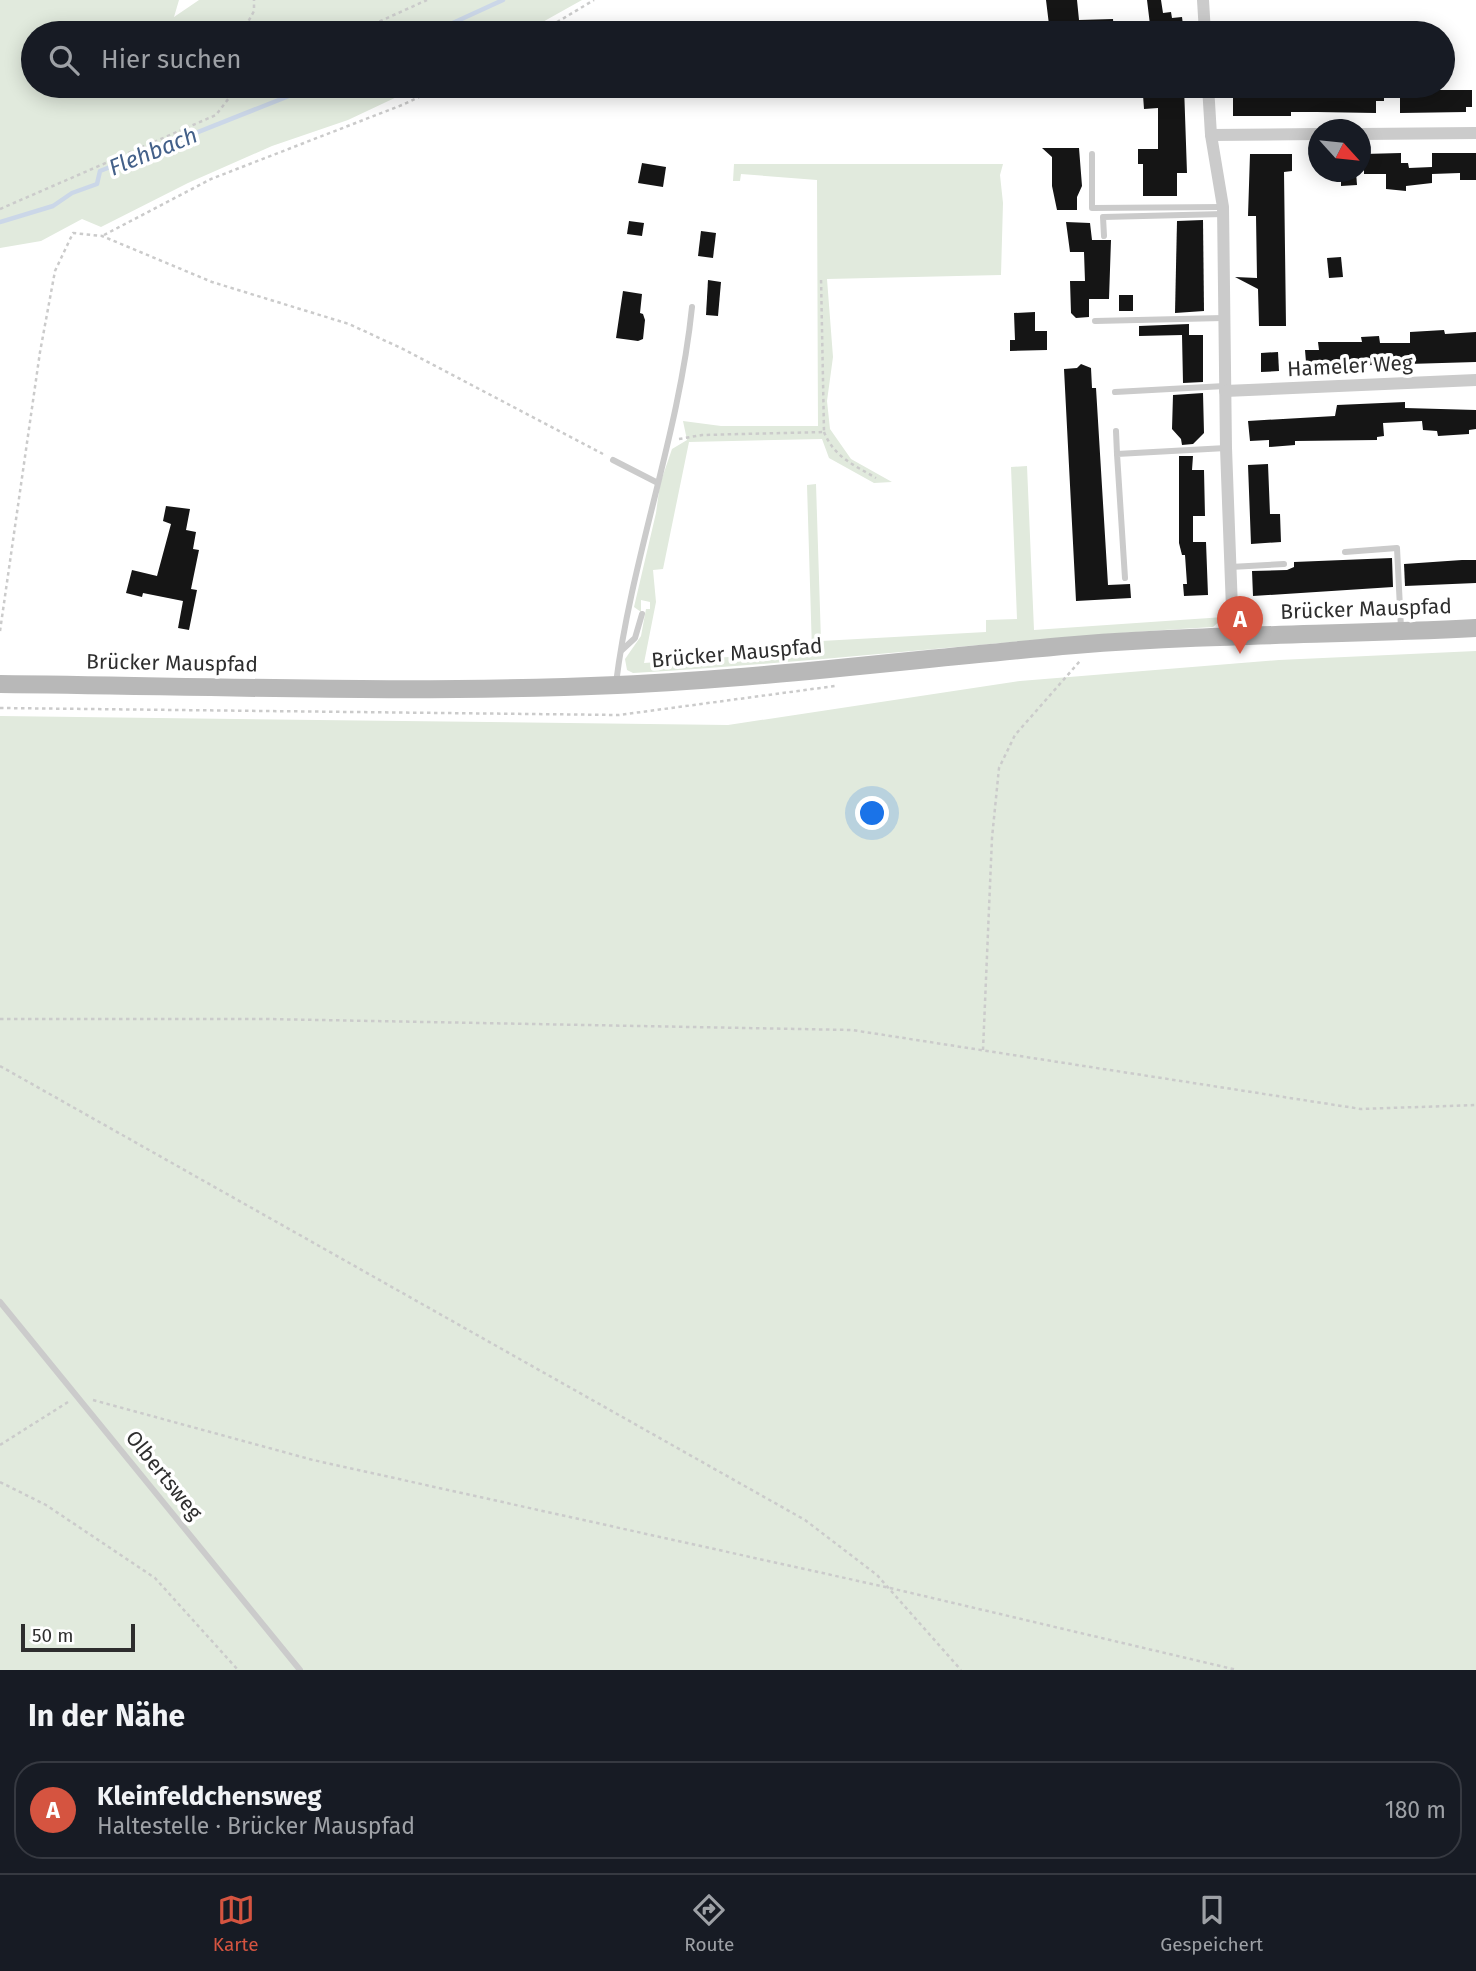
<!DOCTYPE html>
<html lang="de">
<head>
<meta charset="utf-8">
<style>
  :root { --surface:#171b24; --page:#242831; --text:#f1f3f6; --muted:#9ea1a6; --line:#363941; --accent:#d55440 }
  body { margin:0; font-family:"Fira Sans",sans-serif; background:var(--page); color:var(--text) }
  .compass { position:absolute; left:1308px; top:119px; width:63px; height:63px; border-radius:50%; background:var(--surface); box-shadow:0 4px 18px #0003; rotate:117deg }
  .scale { position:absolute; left:21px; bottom:18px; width:114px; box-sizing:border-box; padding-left:7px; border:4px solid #2e2e2e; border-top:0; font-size:19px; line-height:24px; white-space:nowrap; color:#2e2e2e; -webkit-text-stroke:5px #fff; paint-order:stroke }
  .you { position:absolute; left:873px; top:814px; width:24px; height:24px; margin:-18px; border:5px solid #fff; border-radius:50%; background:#1a73e8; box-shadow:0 0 0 10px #1a73e833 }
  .badge { display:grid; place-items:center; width:46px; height:46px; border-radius:50%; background:var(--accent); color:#fff; font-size:23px; font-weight:700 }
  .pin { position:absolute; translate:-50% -58px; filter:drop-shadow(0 2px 4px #0008) }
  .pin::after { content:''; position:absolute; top:37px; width:24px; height:21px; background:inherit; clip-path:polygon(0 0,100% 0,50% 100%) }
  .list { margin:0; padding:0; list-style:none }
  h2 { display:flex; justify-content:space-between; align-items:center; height:91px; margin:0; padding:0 28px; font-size:30px }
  h2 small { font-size:23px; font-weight:400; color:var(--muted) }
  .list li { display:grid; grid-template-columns:46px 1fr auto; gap:21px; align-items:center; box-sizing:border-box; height:98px; margin:0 14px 14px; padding:0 14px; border:2px solid var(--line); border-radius:28px }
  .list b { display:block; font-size:26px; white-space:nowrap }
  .list p { margin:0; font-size:23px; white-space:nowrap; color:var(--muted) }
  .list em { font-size:23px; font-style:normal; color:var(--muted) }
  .icon { flex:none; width:38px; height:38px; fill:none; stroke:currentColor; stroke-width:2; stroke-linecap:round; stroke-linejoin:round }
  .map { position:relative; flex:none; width:1476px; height:1670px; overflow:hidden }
  .search { position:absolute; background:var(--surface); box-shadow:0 4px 18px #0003; left:21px; right:21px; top:21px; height:77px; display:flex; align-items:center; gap:18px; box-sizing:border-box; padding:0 24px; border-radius:38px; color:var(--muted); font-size:26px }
  .sheet { height:203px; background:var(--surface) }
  nav { display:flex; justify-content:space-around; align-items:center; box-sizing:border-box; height:98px; border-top:2px solid var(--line); background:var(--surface); font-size:19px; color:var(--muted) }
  nav a { display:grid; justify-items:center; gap:4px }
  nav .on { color:var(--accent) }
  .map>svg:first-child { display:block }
  .green { fill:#e1eadd }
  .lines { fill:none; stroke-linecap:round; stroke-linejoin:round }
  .stream { stroke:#cbd7e8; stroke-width:4.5 }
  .building { fill:#151515 }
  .path { stroke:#cbcbcb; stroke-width:2.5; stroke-dasharray:3.5 3.5; stroke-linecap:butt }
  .lane { stroke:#cbcbcb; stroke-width:6 }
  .street { stroke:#cbcbcb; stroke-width:12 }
  .secondary { stroke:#b8b8b8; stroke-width:18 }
  .labels { text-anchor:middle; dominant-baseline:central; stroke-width:7; stroke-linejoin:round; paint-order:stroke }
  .street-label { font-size:21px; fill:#2e2e2e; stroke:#fff }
  .water-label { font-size:23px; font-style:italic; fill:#436089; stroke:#fff }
</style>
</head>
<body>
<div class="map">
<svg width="1476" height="1670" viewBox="0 0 1476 1670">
  <rect width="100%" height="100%" fill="#fff"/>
  <g class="green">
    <polygon points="0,0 179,0 174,17 199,0 582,0 523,33 33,33 33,86 420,86 348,120 272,146 188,183 101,227 82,219 41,241 0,248"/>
    <path d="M 734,164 L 1003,164 L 1000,175 L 1003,203 L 1001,275 L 827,279 L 833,357 L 827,401 L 830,429 L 851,459 L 892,482 L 874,483 L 829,458 L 822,439 L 689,442 L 663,569 L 653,570 L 656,602 L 644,663 L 812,651 L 807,485 L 816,484 L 821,641 L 986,632 L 986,620 L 1017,619 L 1011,467 L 1027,466 L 1034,630 L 1224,617 L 1213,627 C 1019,638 827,662 633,673 L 627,670 L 625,659 L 641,636 L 646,609 L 650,609 L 650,602 L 641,600 L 641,612 L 634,607 L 656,513 L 660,484 L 672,449 L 687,440 L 683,421 L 721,426 L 818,426 L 817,180 L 741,174 L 740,181 L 733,181 Z"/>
    <polygon points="1476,651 1476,1670 0,1670 0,716 728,725 1020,681 1279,660"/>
  </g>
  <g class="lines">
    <g class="stream">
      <polyline points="431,33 503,0"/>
      <polyline points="0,222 53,206 72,193 97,184 100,171 314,86"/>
    </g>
  </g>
  <g class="building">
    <polygon points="1046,0 1077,0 1079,20 1113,19 1114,33 1050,33"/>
    <polygon points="1147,0 1161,0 1163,13 1171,12 1172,18 1182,17 1184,33 1151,33"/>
    <polygon points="1156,86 1184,86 1187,173 1177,173 1177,196 1143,196 1143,164 1138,164 1138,149 1158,149 1158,108 1144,109 1143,95 1157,95"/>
    <polygon points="1253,86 1274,86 1274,90 1301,92 1333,92 1333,86 1384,86 1384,101 1376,101 1376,113 1317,112 1291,112 1291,116 1233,116 1233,89 1253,89"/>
    <polygon points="1400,90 1472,90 1472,107 1466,107 1466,112 1400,113"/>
    <polygon points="1042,148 1079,148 1082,186 1077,197 1077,210 1057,210 1052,186 1052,157"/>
    <polygon points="1401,153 1401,163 1408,163 1409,168 1432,167 1432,153 1476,153 1476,180 1460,180 1460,173 1432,174 1432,171 1432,183 1406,186 1406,191 1386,189 1386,174 1364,174 1364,154"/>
    <polygon points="1250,154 1292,154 1292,171 1284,172 1286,326 1259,326 1258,289 1235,277 1257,278 1256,216 1248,216"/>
    <polygon points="642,163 666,167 663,187 638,183"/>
    <polygon points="1341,172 1356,172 1357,185 1341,186"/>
    <polygon points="1203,220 1204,311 1175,313 1177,221"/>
    <polygon points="629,221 644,223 642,236 627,234"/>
    <polygon points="1066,222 1090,223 1092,240 1111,240 1109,299 1089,299 1089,317 1076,318 1071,313 1070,281 1085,281 1084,252 1070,252"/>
    <polygon points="701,231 716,233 713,258 698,256"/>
    <polygon points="1341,257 1343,277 1329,278 1327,258"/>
    <polygon points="708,280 721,282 718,316 706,315"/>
    <polygon points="623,291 642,294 640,313 643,314 645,320 643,339 638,341 616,338"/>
    <rect x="1119" y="295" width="14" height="16"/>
    <polygon points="1035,312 1035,331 1047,331 1047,350 1010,351 1010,340 1015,340 1014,313"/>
    <polygon points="1189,324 1189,335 1203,335 1203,382 1183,383 1182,335 1139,336 1139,326"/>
    <polygon points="1444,330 1445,334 1476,332 1476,362 1340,366 1310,370 1310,362 1306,362 1305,350 1319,350 1318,342 1362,342 1361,337 1379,336 1380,343 1410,343 1410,332"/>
    <polygon points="1278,352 1279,371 1261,372 1261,353"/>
    <polygon points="1081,364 1091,368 1092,388 1096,388 1108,585 1130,584 1131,598 1076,601 1064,369 1077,368"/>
    <polygon points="1203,393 1204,433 1193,444 1182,445 1181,439 1172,429 1173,395"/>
    <polygon points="1405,402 1405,408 1476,410 1476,429 1469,430 1469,434 1438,436 1437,431 1423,430 1422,421 1383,423 1384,436 1377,437 1377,440 1295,441 1295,445 1269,447 1269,440 1250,441 1248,421 1335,416 1337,405"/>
    <polygon points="1179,456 1193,456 1192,470 1204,470 1205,516 1193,516 1193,542 1206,542 1208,595 1184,596 1183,584 1187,584 1185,555 1182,555 1179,543"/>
    <polygon points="1268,464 1270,514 1280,514 1281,542 1251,544 1248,465"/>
    <polygon points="166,506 190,509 186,530 196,532 193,549 199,550 191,589 197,590 189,630 178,628 183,601 143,593 142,597 126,593 132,570 157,576 171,524 163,521"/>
    <polygon points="1392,558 1393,587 1253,596 1252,571 1287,570 1294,567 1294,562"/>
    <polygon points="1462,560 1476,560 1476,583 1405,586 1404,564"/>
  </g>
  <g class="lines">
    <g class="path">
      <polyline points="242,33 254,11 254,0"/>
      <polyline points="354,33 427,0"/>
      <polyline points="539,33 594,0"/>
      <polyline points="0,209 216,115 238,86"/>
      <polyline points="104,235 211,179 402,105 443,86"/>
      <path d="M 824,432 C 834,457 854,465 876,478"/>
      <polyline points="679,439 702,435 824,432 821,277"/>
      <polyline points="0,631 40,352 55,271 73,233 102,236 212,282 349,324 403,349 603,454"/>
      <polyline points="0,708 619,715 835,686"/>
      <polyline points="0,1019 267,1019 852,1030 1361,1109 1476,1105"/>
      <polyline points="983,1050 992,838 999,768 1015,735 1080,661"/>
      <polyline points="0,1066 805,1520 877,1575 961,1670"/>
      <polyline points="93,1400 313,1460 890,1588 1237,1670"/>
      <polyline points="0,1445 68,1402"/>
      <polyline points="0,1482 46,1505 155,1578 238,1670"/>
    </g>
    <g class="lane">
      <polyline points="1092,154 1092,208 1223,207"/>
      <polyline points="1104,236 1103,217 1223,214"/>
      <polyline points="1095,321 1223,318"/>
      <polyline points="1115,392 1225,386"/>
      <polyline points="1116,431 1117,454"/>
      <polyline points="613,460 656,482"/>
      <polyline points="1345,552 1397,548 1401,628"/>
      <polyline points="1230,567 1284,564"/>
      <polyline points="1125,578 1117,454 1226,448"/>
      <polyline points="622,650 635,638 642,614"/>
      <path d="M 616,683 C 632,556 679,435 692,307"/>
      <polyline points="0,1302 300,1670"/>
    </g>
    <g class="street">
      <polyline points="1203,0 1205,33"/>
      <polyline points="1208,86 1211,135 1223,207 1226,448 1233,636"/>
      <polyline points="1360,134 1476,133"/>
      <polyline points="1211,135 1318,134"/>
      <polyline points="1225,391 1476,380"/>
    </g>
    <path class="secondary" d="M 0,684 C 205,686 411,694 617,685 C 770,678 923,658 1075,645 C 1209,634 1342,635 1476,628"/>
  </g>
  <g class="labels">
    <g class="street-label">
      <text transform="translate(1350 366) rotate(-3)">Hameler Weg</text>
      <text transform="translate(1366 609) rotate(-2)">Brücker Mauspfad</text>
      <text transform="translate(737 653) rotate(-5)">Brücker Mauspfad</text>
      <text transform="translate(172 663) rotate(1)">Brücker Mauspfad</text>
      <text transform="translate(164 1475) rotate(51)">Olbertsweg</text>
    </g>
    <g class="water-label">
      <text transform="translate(153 151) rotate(-22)">Flehbach</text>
    </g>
  </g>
</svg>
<svg class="compass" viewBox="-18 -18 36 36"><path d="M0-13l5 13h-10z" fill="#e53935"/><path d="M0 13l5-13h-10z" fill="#9ea1a6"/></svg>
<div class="scale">50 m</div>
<div class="you"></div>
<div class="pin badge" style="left:1240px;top:654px">A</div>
<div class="search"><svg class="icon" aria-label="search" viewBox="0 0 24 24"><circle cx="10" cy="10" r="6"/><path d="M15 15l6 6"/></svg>Hier suchen</div>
</div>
<section class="sheet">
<h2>In der Nähe<small></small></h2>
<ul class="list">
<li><span class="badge">A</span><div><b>Kleinfeldchensweg</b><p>Haltestelle · Brücker Mauspfad</p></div><em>180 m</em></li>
</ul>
</section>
<nav>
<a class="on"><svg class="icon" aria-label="map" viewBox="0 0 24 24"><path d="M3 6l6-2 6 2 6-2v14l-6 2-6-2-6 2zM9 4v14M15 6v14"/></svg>Karte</a>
<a><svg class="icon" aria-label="directions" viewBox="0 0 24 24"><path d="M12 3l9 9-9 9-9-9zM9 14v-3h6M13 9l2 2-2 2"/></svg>Route</a>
<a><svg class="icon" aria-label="saved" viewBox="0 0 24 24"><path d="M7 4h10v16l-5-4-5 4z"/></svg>Gespeichert</a>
</nav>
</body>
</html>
